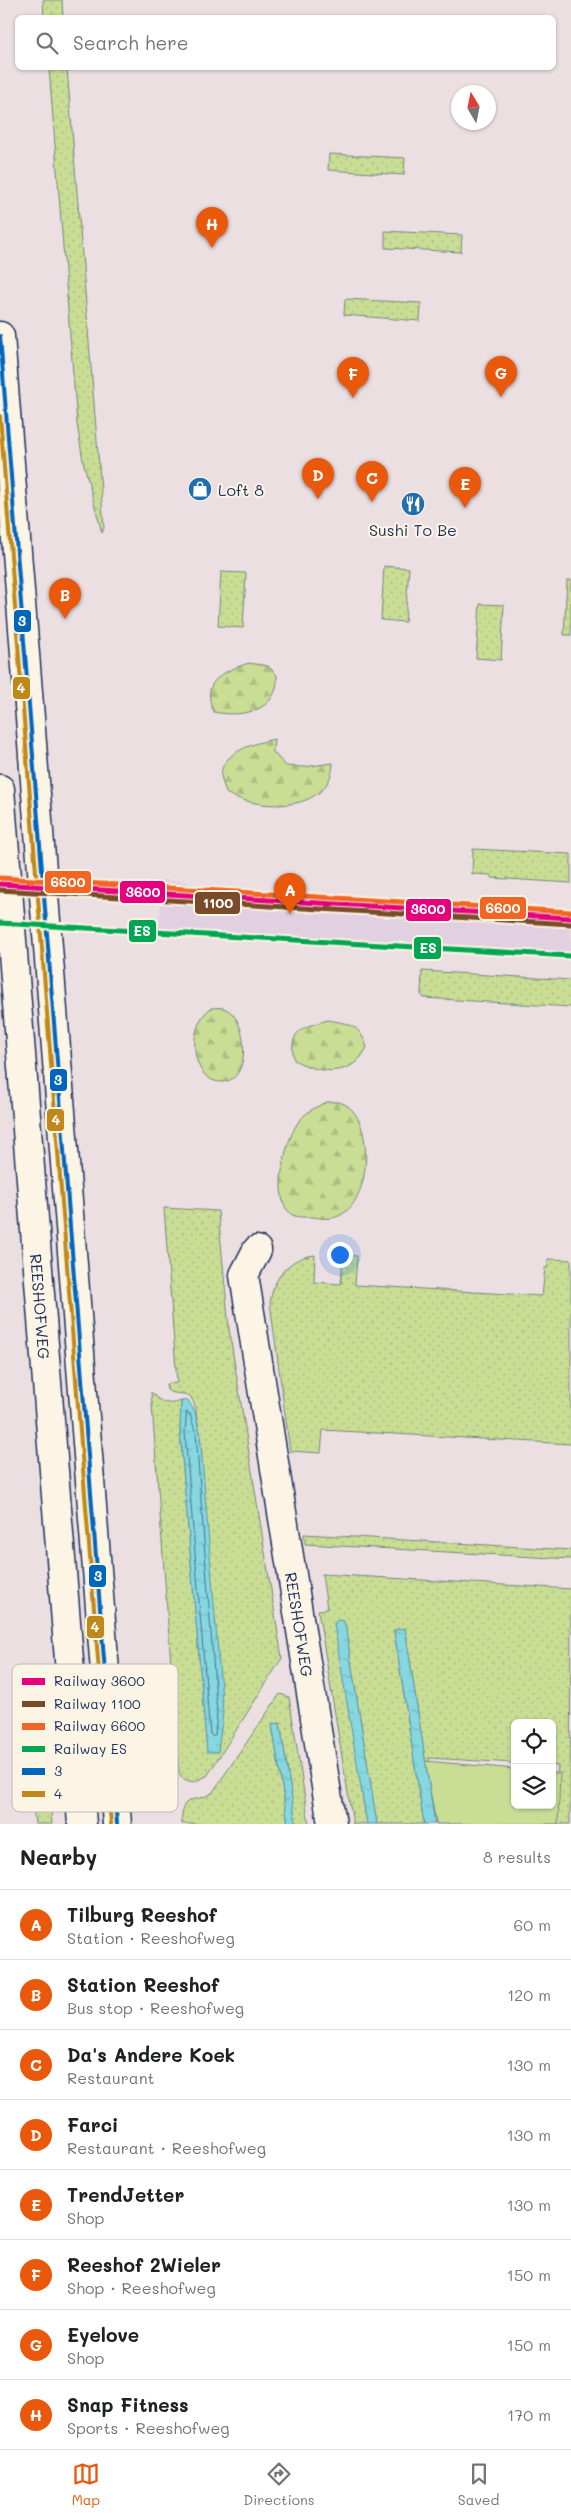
<!DOCTYPE html>
<html lang="en">
<head>
<meta charset="utf-8">
<style>
  :root { --surface:#fff; --page:#f2f2f2; --text:#202124; --muted:#757577; --line:#e0e0e0; --accent:#ea580c }
  body { margin:0; font-family:Mali,sans-serif; background:var(--page); color:var(--text) }
  .controls { position:absolute; right:15px; bottom:15px; display:grid; overflow:hidden; border-radius:8px; box-shadow:0 1px 4px #0004 }
  .controls button { width:45px; height:45px; display:grid; place-items:center; padding:0; border:0; border-bottom:1px solid var(--line); background:var(--surface); color:var(--text); font:25px sans-serif }
  .compass { position:absolute; left:451px; top:85px; width:45px; height:45px; border-radius:50%; background:var(--surface); box-shadow:0 1px 4px #0004; rotate:350deg }
  .you { position:absolute; left:339px; top:1254px; width:18px; height:18px; margin:-12px; border:4px solid #fff; border-radius:50%; background:#1a73e8; box-shadow:0 0 0 8px #1a73e833 }
  .badge { display:grid; place-items:center; width:32px; height:32px; border-radius:50%; background:var(--accent); color:#fff; font-size:16px; font-weight:700 }
  .pin { position:absolute; translate:-50% -41px; filter:drop-shadow(0 1px 2px #0008) }
  .pin::after { content:''; position:absolute; top:26px; width:18px; height:15px; background:inherit; clip-path:polygon(0 0,100% 0,50% 100%) }
  .list { margin:0; padding:0; list-style:none }
  h2 { display:flex; justify-content:space-between; align-items:center; height:65px; margin:0; padding:0 20px; font-size:21px }
  h2 small { font-size:16px; font-weight:400; color:var(--muted) }
  .list li { display:grid; grid-template-columns:32px 1fr auto; gap:15px; align-items:center; box-sizing:border-box; height:70px; padding:0 20px; border-top:1px solid var(--line) }
  .list b { display:block; font-size:19px; white-space:nowrap }
  .list p { margin:0; font-size:16px; white-space:nowrap; color:var(--muted) }
  .list em { font-size:16px; font-style:normal; color:var(--muted) }
  .icon { flex:none; width:28px; height:28px; fill:none; stroke:currentColor; stroke-width:2; stroke-linecap:round; stroke-linejoin:round }
  .map { position:relative; flex:none; width:571px; height:1824px; overflow:hidden }
  .search { position:absolute; background:var(--surface); box-shadow:0 1px 4px #0004; left:15px; right:15px; top:15px; height:55px; display:flex; align-items:center; gap:12px; box-sizing:border-box; padding:0 18px; border-radius:8px; color:var(--muted); font-size:19px }
  .sheet { height:625px; background:var(--surface) }
  nav { display:flex; justify-content:space-around; align-items:center; box-sizing:border-box; height:70px; border-top:1px solid var(--line); background:var(--surface); font-size:14px; color:var(--muted) }
  nav a { display:grid; justify-items:center; gap:2px }
  nav .on { color:var(--accent) }
  .map>svg:first-child { display:block }
  .built { fill:#e1d0e0 }
  .grass { fill:url(#grass-dots); stroke:#728679 }
  .forest { fill:url(#forest-firs); stroke:#728679 }
  .green { fill:#c9de94; stroke:#728679 }
  .water { fill:url(#water-ripples); stroke:#5b94ac }
  .lines { fill:none; stroke-linecap:round; stroke-linejoin:round }
  .shore { stroke:#467292; stroke-width:1 }
  .minor-casing { stroke:#1b2f5e; stroke-width:31 }
  .tertiary-casing { stroke:#1b2f5e; stroke-width:31 }
  .minor { stroke:#fcf5e5; stroke-width:28 }
  .tertiary { stroke:#fcf5e5; stroke-width:28 }
  .bus-1-casing { stroke:#fcf5e5; stroke-width:8 }
  .bus-2-casing { stroke:#fcf5e5; stroke-width:8 }
  .bus-1 { stroke:#0065bd; stroke-width:4 }
  .bus-2 { stroke:#c08818; stroke-width:4 }
  .rail-1-casing { stroke:#fcf5e5; stroke-width:9 }
  .rail-2-casing { stroke:#fcf5e5; stroke-width:9 }
  .rail-3-casing { stroke:#fcf5e5; stroke-width:9 }
  .rail-4-casing { stroke:#fcf5e5; stroke-width:9 }
  .rail-1 { stroke:#e5007d; stroke-width:5 }
  .rail-2 { stroke:#7a4b2a; stroke-width:5 }
  .rail-3 { stroke:#f26522; stroke-width:5 }
  .rail-4 { stroke:#00a651; stroke-width:5 }
  .labels { text-anchor:middle; dominant-baseline:central; stroke-width:4; stroke-linejoin:round; paint-order:stroke }
  .poi-label { font-size:16px; fill:#1b2f5e; stroke:#fcf5e5; text-anchor:start }
  .street-label { font-size:16px; fill:#1b2f5e; stroke:#fcf5e5 }
  .key { fill:#fcf5e5; stroke:#b8babc; stroke-width:1 }
  .key-label { font-size:14px; fill:#1b2f5e }
  .line-badge { stroke:#fcf5e5; stroke-width:2 }
  .badge-label { font-size:14px; text-anchor:middle; font-weight:bold; fill:#fff }
</style>
</head>
<body>
<div class="map">
<svg width="571" height="1824" viewBox="0 0 571 1824">
  <defs>
    <pattern id="grass-dots" width="8" height="8" patternUnits="userSpaceOnUse" patternTransform="scale(1.25)"><rect width="8" height="8" fill="#c9de94"/><path d="M2 2h.1M6 6h.1" fill="none" stroke="#acbf82" stroke-width="1.8" stroke-linecap="round"/></pattern>
    <pattern id="forest-firs" width="22" height="20" patternUnits="userSpaceOnUse" patternTransform="scale(1.25)"><rect width="22" height="20" fill="#c9de94"/><path d="M5 1l3.5 6h-7zM16 11l3.5 6h-7z" fill="#acbf82"/></pattern>
    <pattern id="water-ripples" width="26" height="14" patternUnits="userSpaceOnUse" patternTransform="scale(1.25)"><rect width="26" height="14" fill="#86d7e0"/><path d="M2 4q2-2 4 0t4 0M15 11q2-2 4 0t4 0" fill="none" stroke="#73b9c3"/></pattern>
  </defs>
  <rect width="100%" height="100%" fill="#ecdfe2"/>
  <filter id="ink" filterUnits="userSpaceOnUse"><feTurbulence type="fractalNoise" baseFrequency=".02" numOctaves="2"/><feDisplacementMap in="SourceGraphic" scale="10" xChannelSelector="R" yChannelSelector="G"/><feConvolveMatrix kernelMatrix="1 2 1 2 8 2 1 2 1" color-interpolation-filters="sRGB"/></filter>
  <g filter="url(#ink)">
    <polygon class="built" points="162,880 187,882 187,886 571,909 571,954 185,931 184,935 159,934"/>
    <g class="grass">
      <polygon points="43,0 62,0 63,17 44,17"/>
      <polygon points="49,68 67,68 104,528 102,533 83,461 77,424"/>
      <polygon points="329,154 405,158 404,175 328,170"/>
      <polygon points="385,231 462,235 461,252 385,248"/>
      <polygon points="345,299 421,303 420,321 344,315"/>
      <polygon points="384,566 409,568 405,622 381,620"/>
      <polygon points="221,572 246,573 243,628 218,626"/>
      <polygon points="567,580 571,580 571,635 564,635"/>
      <polygon points="480,604 504,605 501,660 476,658"/>
      <polygon points="473,849 571,854 571,883 491,878 491,875 472,874"/>
      <polygon points="422,971 571,980 571,1007 424,998 421,994"/>
      <path d="M 164,1208 L 218,1211 L 229,1329 L 282,1658 L 207,1776 L 193,1782 L 183,1779 L 179,1773 L 151,1392 C 159,1402 168,1406 181,1401 L 180,1432 L 207,1751 L 218,1752 L 200,1433 L 195,1406 L 191,1397 C 183,1391 174,1396 167,1390 L 166,1384 L 177,1383 Z"/>
      <path d="M 315,1255 L 314,1282 L 341,1284 L 343,1255 L 357,1256 L 355,1285 L 542,1296 L 545,1268 L 548,1267 L 548,1259 L 571,1260 L 571,1444 L 323,1430 L 321,1453 L 290,1451 L 270,1303 C 273,1278 289,1257 315,1255 Z"/>
      <polygon points="304,1534 571,1550 571,1559 305,1544"/>
      <polygon points="322,1574 571,1589 570,1824 554,1824 558,1766 552,1765 552,1723 515,1723 515,1763 429,1758 439,1824 435,1824 405,1628 394,1631 424,1824 377,1824 345,1624 335,1622 367,1824 353,1824 318,1610 327,1609"/>
      <path d="M 280,1694 L 289,1697 L 309,1824 L 296,1824 L 280,1723 L 272,1724 L 288,1824 L 182,1824 C 180,1792 194,1804 212,1793 Z"/>
      <polygon points="25,1727 45,1737 52,1824 35,1824"/>
    </g>
    <g class="forest">
      <path d="M 249,663 L 268,666 L 277,675 C 280,711 242,718 214,712 C 199,681 224,671 249,663 Z"/>
      <path d="M 274,739 L 273,752 L 286,766 L 303,767 L 333,763 C 331,814 258,811 226,793 C 225,788 221,780 221,774 C 223,751 256,743 274,739 Z"/>
      <path d="M 211,1008 C 215,1008 219,1007 223,1008 C 248,1014 253,1080 223,1082 C 191,1084 185,1026 211,1008 Z"/>
      <path d="M 328,1020 C 350,1024 359,1024 367,1047 C 353,1078 320,1074 294,1060 C 288,1030 303,1027 328,1020 Z"/>
      <path d="M 327,1102 C 331,1102 338,1101 342,1103 C 376,1115 374,1211 332,1218 C 326,1219 319,1218 313,1217 C 306,1217 296,1218 291,1214 C 271,1199 285,1143 297,1124 C 304,1113 315,1107 327,1102 Z"/>
    </g>
    <polygon class="green" points="425,1761 515,1769 515,1805 552,1805 552,1773 560,1773 558,1824 436,1824"/>
    <g class="water">
      <polygon points="188,1400 195,1412 200,1433 223,1713 218,1752 207,1752 180,1432 181,1401"/>
      <polygon points="337,1620 344,1621 345,1624 377,1824 367,1824 334,1625"/>
      <polygon points="405,1628 435,1824 424,1824 394,1630"/>
      <polygon points="280,1723 296,1824 288,1824 272,1724"/>
    </g>
    <g class="lines">
      <polygon class="shore" points="187,1412 190,1414 196,1434 217,1713 215,1735 213,1737 210,1734 185,1432"/>
      <g class="minor-casing">
        <g id="minor">
          <path id="s1" d="M 257,1250 L 244,1275 L 332,1824"/>
        </g>
      </g>
      <g class="tertiary-casing">
        <g id="tertiary">
          <polyline points="0,336 117,1824"/>
          <path id="s2" d="M 0,789 L 82,1824"/>
        </g>
      </g>
      <use href="#minor" class="minor"/>
      <use href="#tertiary" class="tertiary"/>
      <g class="bus-1-casing">
        <polyline id="bus-1" points="0,336 117,1824"/>
      </g>
      <g class="bus-2-casing">
        <polyline id="bus-2" points="0,416 111,1824"/>
      </g>
      <use href="#bus-1" class="bus-1"/>
      <use href="#bus-2" class="bus-2"/>
      <g class="rail-1-casing">
        <polyline id="rail-1" points="0,884 571,918"/>
      </g>
      <g class="rail-2-casing">
        <polyline id="rail-2" points="0,890 571,924"/>
      </g>
      <g class="rail-3-casing">
        <polyline id="rail-3" points="0,878 571,912"/>
      </g>
      <g class="rail-4-casing">
        <polyline id="rail-4" points="0,923 570,956"/>
      </g>
      <use href="#rail-1" class="rail-1"/>
      <use href="#rail-2" class="rail-2"/>
      <use href="#rail-3" class="rail-3"/>
      <use href="#rail-4" class="rail-4"/>
    </g>
  </g>
  <defs>
    <g id="shop-disc" transform="scale(1.25)"><circle r="9.5" fill="#1f6fb2" stroke="#fcf5e5"/><path d="M-5-2.5h2.3a2.7 3.5 0 0 1 5.4 0H5L5.5 6h-11ZM-1.5-2.5h3a1.5 2.3 0 0 0-3 0Z" fill="#fff"/></g>
    <g id="restaurant-disc" transform="scale(1.25)"><circle r="9.5" fill="#1f6fb2" stroke="#fcf5e5"/><path d="M-5-6h1v4h1v-4h1v4h1v-4h1v5L-1.5 .5V6h-2V.5L-5-1ZM5-6V6H3V1.5H1.5Q1.5-4 5-6Z" fill="#fff"/></g>
  </defs>
  <g fill-rule="evenodd">
    <use href="#shop-disc" x="200" y="489"/>
    <use href="#restaurant-disc" x="413" y="504"/>
  </g>
  <g class="labels">
    <g class="poi-label">
      <text x="218" y="489">Loft 8</text>
      <text x="413" y="529" text-anchor="middle">Sushi To Be</text>
    </g>
    <g class="street-label">
      <text stroke="none"><textPath href="#s2" startOffset="519">REESHOFWEG</textPath></text>
      <text stroke="none"><textPath href="#s1" startOffset="382">REESHOFWEG</textPath></text>
    </g>
  </g>
  <rect x="12" y="1664" width="166" height="148" rx="8" class="key"/>
  <rect x="22" y="1678" width="23" height="7" fill="#e5007d"/>
  <rect x="22" y="1701" width="23" height="6" fill="#7a4b2a"/>
  <rect x="22" y="1723" width="23" height="7" fill="#f26522"/>
  <rect x="22" y="1746" width="23" height="6" fill="#00a651"/>
  <rect x="22" y="1768" width="23" height="7" fill="#0065bd"/>
  <rect x="22" y="1791" width="23" height="6" fill="#c08818"/>
  <g class="key-label">
    <text x="54" y="1686">Railway 3600</text>
    <text x="54" y="1709">Railway 1100</text>
    <text x="54" y="1731">Railway 6600</text>
    <text x="54" y="1754">Railway ES</text>
    <text x="54" y="1776">3</text>
    <text x="54" y="1799">4</text>
  </g>
  <g class="line-badge">
    <rect x="13" y="609" width="19" height="24" rx="5" fill="#0065bd"/>
    <rect x="12" y="676" width="19" height="24" rx="5" fill="#c08818"/>
    <rect x="44" y="870" width="48" height="24" rx="5" fill="#f26522"/>
    <rect x="119" y="880" width="47" height="24" rx="5" fill="#e5007d"/>
    <rect x="194" y="891" width="47" height="24" rx="5" fill="#7a4b2a"/>
    <rect x="479" y="896" width="48" height="24" rx="5" fill="#f26522"/>
    <rect x="405" y="898" width="47" height="24" rx="5" fill="#e5007d"/>
    <rect x="128" y="919" width="29" height="24" rx="5" fill="#00a651"/>
    <rect x="413" y="936" width="29" height="24" rx="5" fill="#00a651"/>
    <rect x="49" y="1068" width="19" height="24" rx="5" fill="#0065bd"/>
    <rect x="46" y="1108" width="19" height="24" rx="5" fill="#c08818"/>
    <rect x="88" y="1564" width="19" height="24" rx="5" fill="#0065bd"/>
    <rect x="86" y="1615" width="19" height="24" rx="5" fill="#c08818"/>
  </g>
  <g class="badge-label">
    <text x="22" y="626">3</text>
    <text x="21" y="693">4</text>
    <text x="68" y="887">6600</text>
    <text x="143" y="897">3600</text>
    <text x="218" y="908">1100</text>
    <text x="503" y="913">6600</text>
    <text x="428" y="914">3600</text>
    <text x="142" y="936">ES</text>
    <text x="428" y="953">ES</text>
    <text x="58" y="1085">3</text>
    <text x="56" y="1125">4</text>
    <text x="98" y="1581">3</text>
    <text x="95" y="1632">4</text>
  </g>
</svg>
<div class="controls">
<button><svg class="icon" aria-label="locate" viewBox="0 0 24 24"><circle cx="12" cy="12" r="6"/><path d="M12 2v4M12 18v4M2 12h4M18 12h4"/></svg></button>
<button><svg class="icon" aria-label="layers" viewBox="0 0 24 24"><path d="M12 4l9 5-9 5-9-5zM3 14l9 5 9-5"/></svg></button>
</div>
<svg class="compass" viewBox="-18 -18 36 36"><path d="M0-13l5 13h-10z" fill="#e53935"/><path d="M0 13l5-13h-10z" fill="#757577"/></svg>
<div class="you"></div>
<div class="pin badge" style="left:290px;top:914px">A</div>
<div class="pin badge" style="left:65px;top:619px">B</div>
<div class="pin badge" style="left:372px;top:502px">C</div>
<div class="pin badge" style="left:318px;top:499px">D</div>
<div class="pin badge" style="left:465px;top:508px">E</div>
<div class="pin badge" style="left:353px;top:398px">F</div>
<div class="pin badge" style="left:501px;top:397px">G</div>
<div class="pin badge" style="left:212px;top:248px">H</div>
<div class="search"><svg class="icon" aria-label="search" viewBox="0 0 24 24"><circle cx="10" cy="10" r="6"/><path d="M15 15l6 6"/></svg>Search here</div>
</div>
<section class="sheet">
<h2>Nearby<small>8 results</small></h2>
<ul class="list">
<li><span class="badge">A</span><div><b>Tilburg Reeshof</b><p>Station · Reeshofweg</p></div><em>60 m</em></li>
<li><span class="badge">B</span><div><b>Station Reeshof</b><p>Bus stop · Reeshofweg</p></div><em>120 m</em></li>
<li><span class="badge">C</span><div><b>Da's Andere Koek</b><p>Restaurant</p></div><em>130 m</em></li>
<li><span class="badge">D</span><div><b>Farci</b><p>Restaurant · Reeshofweg</p></div><em>130 m</em></li>
<li><span class="badge">E</span><div><b>TrendJetter</b><p>Shop</p></div><em>130 m</em></li>
<li><span class="badge">F</span><div><b>Reeshof 2Wieler</b><p>Shop · Reeshofweg</p></div><em>150 m</em></li>
<li><span class="badge">G</span><div><b>Eyelove</b><p>Shop</p></div><em>150 m</em></li>
<li><span class="badge">H</span><div><b>Snap Fitness</b><p>Sports · Reeshofweg</p></div><em>170 m</em></li>
</ul>
</section>
<nav>
<a class="on"><svg class="icon" aria-label="map" viewBox="0 0 24 24"><path d="M3 6l6-2 6 2 6-2v14l-6 2-6-2-6 2zM9 4v14M15 6v14"/></svg>Map</a>
<a><svg class="icon" aria-label="directions" viewBox="0 0 24 24"><path d="M12 3l9 9-9 9-9-9zM9 14v-3h6M13 9l2 2-2 2"/></svg>Directions</a>
<a><svg class="icon" aria-label="saved" viewBox="0 0 24 24"><path d="M7 4h10v16l-5-4-5 4z"/></svg>Saved</a>
</nav>
</body>
</html>
